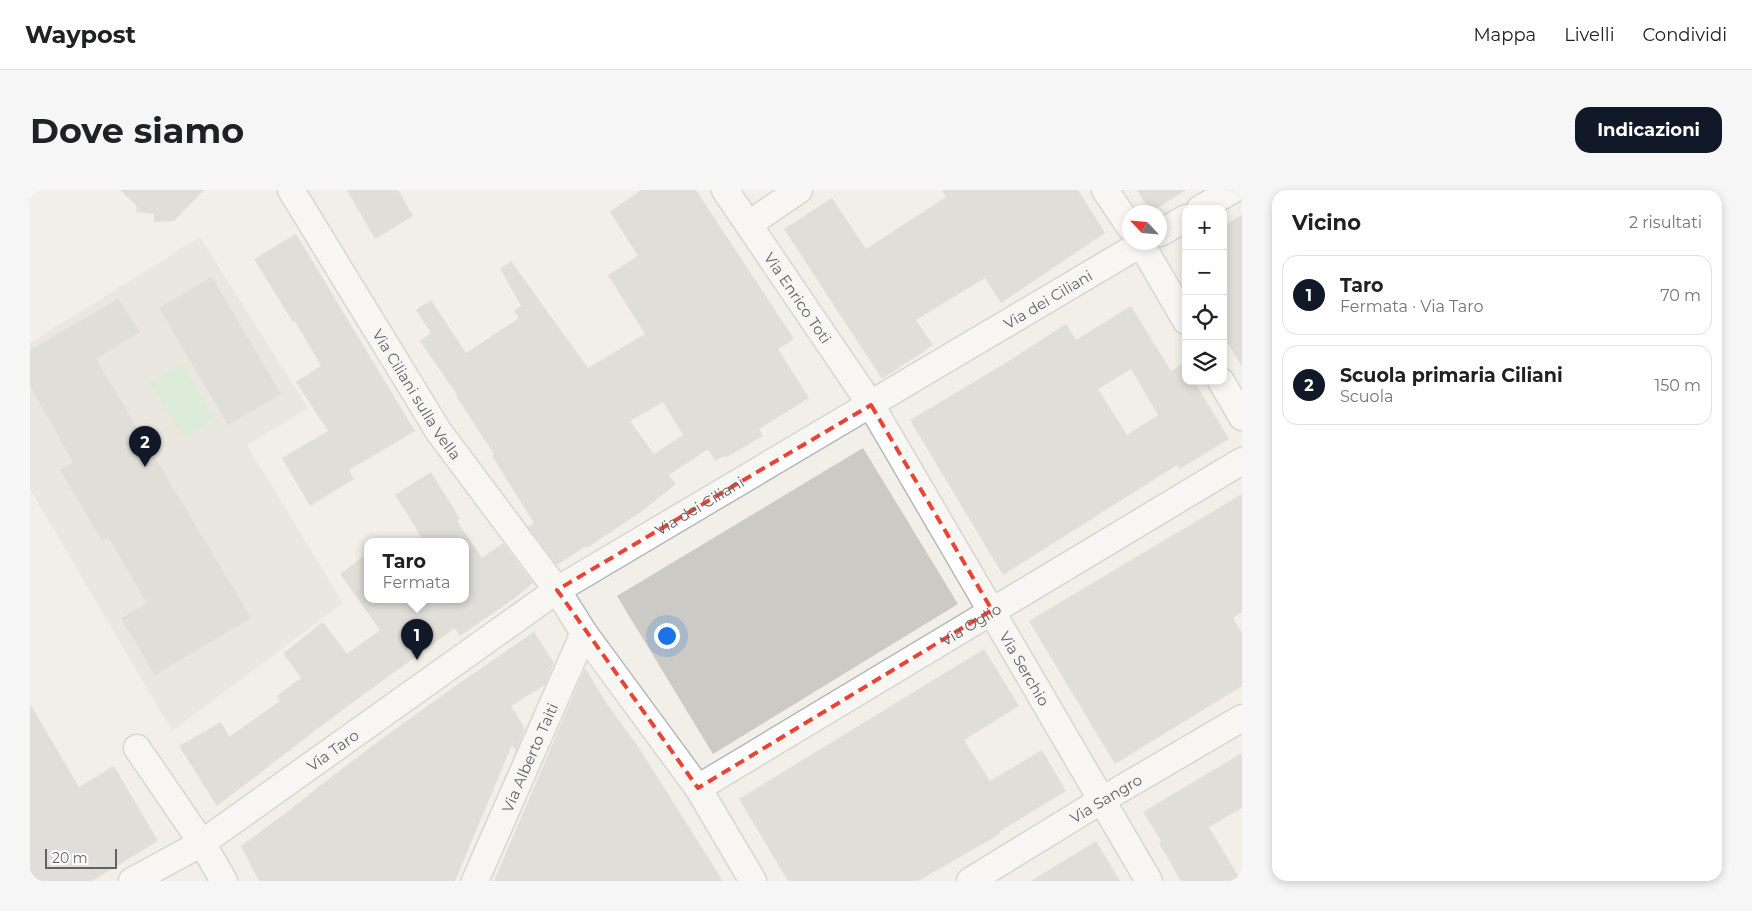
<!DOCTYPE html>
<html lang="it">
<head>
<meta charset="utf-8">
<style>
  :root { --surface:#fff; --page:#f6f6f6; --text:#202124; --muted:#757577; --line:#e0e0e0; --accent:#111827 }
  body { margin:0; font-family:Montserrat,sans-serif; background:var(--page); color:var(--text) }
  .controls { position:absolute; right:15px; top:15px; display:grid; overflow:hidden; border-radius:10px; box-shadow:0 2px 8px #0003 }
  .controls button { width:45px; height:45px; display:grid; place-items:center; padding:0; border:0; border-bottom:1px solid var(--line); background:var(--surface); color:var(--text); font:25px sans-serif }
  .compass { position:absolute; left:1092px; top:15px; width:45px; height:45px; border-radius:50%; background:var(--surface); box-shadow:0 2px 8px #0003; rotate:296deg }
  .scale { position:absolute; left:15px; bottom:12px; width:72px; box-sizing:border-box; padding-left:5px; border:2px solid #5f6368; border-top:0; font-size:14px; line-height:18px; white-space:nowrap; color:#5f6368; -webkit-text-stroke:4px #fff; paint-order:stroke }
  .you { position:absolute; left:636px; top:445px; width:18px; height:18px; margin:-12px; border:4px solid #fff; border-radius:50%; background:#1a73e8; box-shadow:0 0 0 8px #1a73e833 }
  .badge { display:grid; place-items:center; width:32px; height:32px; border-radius:50%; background:var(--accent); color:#fff; font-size:16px; font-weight:700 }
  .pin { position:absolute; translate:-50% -41px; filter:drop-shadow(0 1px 2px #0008) }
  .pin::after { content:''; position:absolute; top:26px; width:18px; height:15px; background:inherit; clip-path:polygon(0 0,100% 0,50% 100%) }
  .popup { position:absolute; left:334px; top:348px; width:105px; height:65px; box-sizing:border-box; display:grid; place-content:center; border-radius:10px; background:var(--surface); filter:drop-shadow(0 1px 4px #0005); font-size:16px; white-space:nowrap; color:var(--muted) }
  .popup b { font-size:19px; color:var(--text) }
  .popup::after { content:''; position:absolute; left:50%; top:100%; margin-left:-10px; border:10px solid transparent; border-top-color:var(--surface) }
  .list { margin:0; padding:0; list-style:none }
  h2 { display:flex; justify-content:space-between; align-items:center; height:65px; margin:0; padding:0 20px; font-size:21px }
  h2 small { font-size:16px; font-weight:400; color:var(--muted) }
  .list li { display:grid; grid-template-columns:32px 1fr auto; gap:15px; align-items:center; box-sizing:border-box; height:80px; margin:0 10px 10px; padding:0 10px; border:1px solid var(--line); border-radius:15px }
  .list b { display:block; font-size:19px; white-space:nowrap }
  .list p { margin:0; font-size:16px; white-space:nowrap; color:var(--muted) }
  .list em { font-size:16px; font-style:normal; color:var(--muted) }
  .icon { flex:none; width:28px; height:28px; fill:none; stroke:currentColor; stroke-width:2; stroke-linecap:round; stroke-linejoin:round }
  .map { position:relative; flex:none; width:1212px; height:691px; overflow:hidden; border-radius:15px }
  header { display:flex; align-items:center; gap:30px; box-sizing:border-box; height:70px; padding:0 25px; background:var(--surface); border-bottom:1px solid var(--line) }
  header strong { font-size:24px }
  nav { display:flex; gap:28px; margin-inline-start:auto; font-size:18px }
  .intro { display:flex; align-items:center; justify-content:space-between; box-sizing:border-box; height:120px; padding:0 30px }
  h1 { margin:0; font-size:35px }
  .button { padding:12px 22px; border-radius:15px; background:var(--accent); color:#fff; font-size:18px; font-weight:700 }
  main { display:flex; gap:30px; padding:0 30px }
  aside { flex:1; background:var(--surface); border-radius:15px; box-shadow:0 2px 8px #0003 }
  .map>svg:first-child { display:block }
  .education { fill:#e1ded6 }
  .pitch { fill:#c5e8c5 }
  .building { fill:#cccac5; fill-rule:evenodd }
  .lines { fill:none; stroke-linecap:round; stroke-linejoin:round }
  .street-casing { stroke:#b5b8bc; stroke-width:29 }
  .street { stroke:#fff; stroke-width:26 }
  .marked { fill:none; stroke:#ea4335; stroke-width:4; stroke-dasharray:10 6; stroke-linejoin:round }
  .labels { text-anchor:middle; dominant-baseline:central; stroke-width:4; stroke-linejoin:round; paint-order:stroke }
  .street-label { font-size:15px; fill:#5f6368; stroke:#fff }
</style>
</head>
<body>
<header>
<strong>Waypost</strong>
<nav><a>Mappa</a><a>Livelli</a><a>Condividi</a></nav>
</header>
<div class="intro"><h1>Dove siamo</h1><a class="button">Indicazioni</a></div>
<main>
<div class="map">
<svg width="1212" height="691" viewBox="0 0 1212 691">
  <rect width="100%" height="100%" fill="#f1efe8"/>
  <polygon class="education" points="170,47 278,218 217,255 313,413 142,541 0,299 0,153"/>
  <polygon class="pitch" points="152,173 184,229 153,248 120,192"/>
  <g class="building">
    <polygon points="90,0 174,0 144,31 124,32 124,24 106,22 107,16"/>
    <polygon points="317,0 368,0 383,26 345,49"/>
    <path d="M 611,0 L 666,0 L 764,149 L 748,159 L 779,208 L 729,239 L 733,246 L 695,268 L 694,266 L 685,271 L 678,259 L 639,285 L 646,294 L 612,321 L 557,358 L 556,356 L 527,375 L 498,337 L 504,333 L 462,266 L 464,264 L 426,206 L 428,206 L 390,151 L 401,143 L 386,120 L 401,110 L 436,163 L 489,128 L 484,121 L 491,116 L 470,79 L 481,71 L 558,178 L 615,144 L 578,85 L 608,66 L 580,22 ZM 633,212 L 653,245 L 624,264 L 600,231 Z"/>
    <polygon points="912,0 1048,0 1075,43 971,113 955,88 886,130 903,155 852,189 754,39 802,8 836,59 916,7"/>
    <polygon points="1107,0 1156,0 1121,22"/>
    <polygon points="1212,25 1212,177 1193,145 1193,36"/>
    <polygon points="266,44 385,241 319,280 324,289 280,316 252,268 298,241 266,192 291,176 265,131 263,132 224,69"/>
    <polygon points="182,87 251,204 198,235 129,118"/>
    <polygon points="88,109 110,142 66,169 221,428 125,485 91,428 117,413 78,347 72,351 30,280 43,272 0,196 0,160"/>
    <path d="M 1101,116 L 1141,181 L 1156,172 L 1156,191 L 1164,191 L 1199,249 L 1150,279 L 1147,275 L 973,385 L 880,230 L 974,174 L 1036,134 L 1046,150 ZM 1101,179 L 1128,225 L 1097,245 L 1068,199 Z"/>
    <polygon points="833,258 928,414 683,564 587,406"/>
    <polygon points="401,282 430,329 427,331 452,368 473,353 503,393 482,410 430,446 425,438 307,524 187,616 149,556 191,532 199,547 250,511 247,506 271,488 253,463 293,432 317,464 350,440 310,384 338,363 338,409 436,409 436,351 394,351 365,305"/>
    <polygon points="1212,304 1212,422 1203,428 1212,443 1212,496 1085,574 999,431"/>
    <polygon points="504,442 524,473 515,495 481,516 495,539 486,561 482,555 425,691 229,691 211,656 261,619 287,598 350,550 421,499"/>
    <polygon points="954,459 989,516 934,550 960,591 1012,560 1036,601 969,642 970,644 888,691 758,691 709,609"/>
    <polygon points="555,478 577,514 609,558 693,691 464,691"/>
    <polygon points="0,514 49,597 84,576 128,651 62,691 0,691"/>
    <polygon points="1212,563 1212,618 1179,637 1211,691 1151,691 1129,653 1131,651 1113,622"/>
    <polygon points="1066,651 1090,691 1001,691"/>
  </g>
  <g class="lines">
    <g class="street-casing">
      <g id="street">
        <path id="s1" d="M 261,0 L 409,242 L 527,400 L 554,443 L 668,598 L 723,691"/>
        <path id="s2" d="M 695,0 L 841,215 L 1119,691"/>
        <polyline points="1075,0 1100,37"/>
        <polyline points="1170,19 1202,0"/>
        <polyline points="719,34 769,0"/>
        <polyline points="1130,43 1156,28"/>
        <polyline points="1110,52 1156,131"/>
        <polyline points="1191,191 1212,227"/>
        <polyline points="107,558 172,653 194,691"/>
        <path id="s3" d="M 668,598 L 1212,271"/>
        <path id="s4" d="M 102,691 L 172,653 L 527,400 L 1114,52"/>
        <path id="s5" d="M 445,691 L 554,443"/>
        <path id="s6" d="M 940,691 L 1072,610 L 1212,528"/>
      </g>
    </g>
    <use href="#street" class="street"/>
  </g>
  <path d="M0 0H1212V691H0ZM 841,215 L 962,420 L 668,598 L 527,400 Z" fill="#f1efe8" fill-opacity=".55" fill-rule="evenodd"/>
  <path class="marked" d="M 841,215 L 962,420 L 668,598 L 527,400 Z"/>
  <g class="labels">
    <g class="street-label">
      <text stroke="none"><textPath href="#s2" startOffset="130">Via Enrico Toti</textPath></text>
      <text stroke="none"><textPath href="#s4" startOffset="1086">Via dei Ciliani</textPath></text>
      <text stroke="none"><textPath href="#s1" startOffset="240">Via Ciliani sulla Vella</textPath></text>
      <text stroke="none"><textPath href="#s4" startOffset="681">Via dei Ciliani</textPath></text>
      <text stroke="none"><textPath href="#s3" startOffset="318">Via Oglio</textPath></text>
      <text stroke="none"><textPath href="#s2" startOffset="565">Via Serchio</textPath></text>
      <text stroke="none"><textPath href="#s4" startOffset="240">Via Taro</textPath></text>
      <text stroke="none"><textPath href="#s5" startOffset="135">Via Alberto Taiti</textPath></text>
      <text stroke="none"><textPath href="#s6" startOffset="159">Via Sangro</textPath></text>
    </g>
  </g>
</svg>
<div class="controls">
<button>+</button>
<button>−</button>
<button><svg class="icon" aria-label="locate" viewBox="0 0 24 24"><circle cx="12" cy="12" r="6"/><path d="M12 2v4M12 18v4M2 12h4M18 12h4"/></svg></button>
<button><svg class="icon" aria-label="layers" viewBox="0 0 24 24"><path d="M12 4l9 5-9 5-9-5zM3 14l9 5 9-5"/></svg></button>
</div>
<svg class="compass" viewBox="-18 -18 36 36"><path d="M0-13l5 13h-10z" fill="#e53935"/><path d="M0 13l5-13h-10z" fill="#757577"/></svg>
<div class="scale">20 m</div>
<div class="you"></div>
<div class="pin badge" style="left:387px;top:470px">1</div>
<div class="popup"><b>Taro</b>Fermata</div>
<div class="pin badge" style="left:115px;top:277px">2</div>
</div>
<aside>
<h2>Vicino<small>2 risultati</small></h2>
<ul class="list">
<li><span class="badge">1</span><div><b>Taro</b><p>Fermata · Via Taro</p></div><em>70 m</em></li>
<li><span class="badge">2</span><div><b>Scuola primaria Ciliani</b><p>Scuola</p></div><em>150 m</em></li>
</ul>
</aside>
</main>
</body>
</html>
